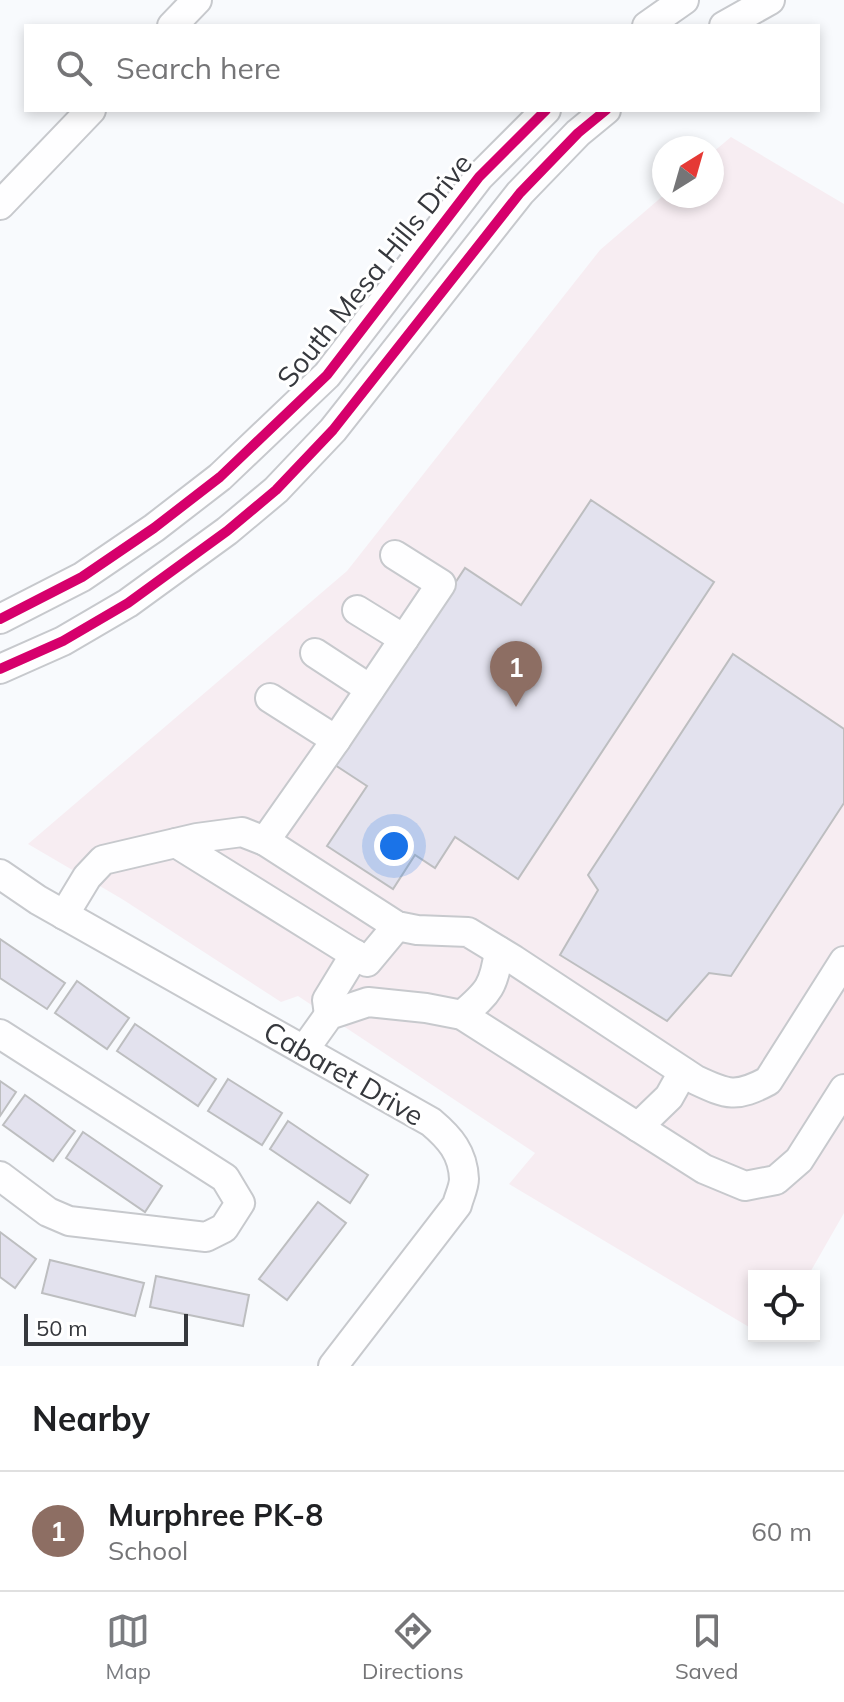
<!DOCTYPE html>
<html lang="en">
<head>
<meta charset="utf-8">
<style>
  :root { --surface:#fff; --page:#f2f2f2; --text:#202124; --muted:#757577; --line:#e0e0e0; --accent:#7a7c80 }
  body { margin:0; font-family:Mulish,sans-serif; background:var(--page); color:var(--text) }
  .controls { position:absolute; right:24px; bottom:24px; display:grid; overflow:hidden; border-radius:0px; box-shadow:0 4px 12px #0003 }
  .controls button { width:72px; height:72px; display:grid; place-items:center; padding:0; border:0; border-bottom:2px solid var(--line); background:var(--surface); color:var(--text); font:40px sans-serif }
  .compass { position:absolute; left:652px; top:136px; width:72px; height:72px; border-radius:50%; background:var(--surface); box-shadow:0 4px 12px #0003; rotate:37deg }
  .scale { position:absolute; left:24px; bottom:20px; width:164px; box-sizing:border-box; padding-left:8px; border:4px solid #36383d; border-top:0; font-size:22px; line-height:28px; white-space:nowrap; color:#36383d; -webkit-text-stroke:6px #fff; paint-order:stroke }
  .you { position:absolute; left:394px; top:846px; width:28px; height:28px; margin:-20px; border:6px solid #fff; border-radius:50%; background:#1a73e8; box-shadow:0 0 0 12px #1a73e833 }
  .badge { display:grid; place-items:center; width:52px; height:52px; border-radius:50%; background:var(--accent); color:#fff; font-size:26px; font-weight:700 }
  .pin { position:absolute; translate:-50% -66px; filter:drop-shadow(0 2px 4px #0008) }
  .pin::after { content:''; position:absolute; top:42px; width:28px; height:24px; background:inherit; clip-path:polygon(0 0,100% 0,50% 100%) }
  .list { margin:0; padding:0; list-style:none }
  h2 { display:flex; justify-content:space-between; align-items:center; height:104px; margin:0; padding:0 32px; font-size:34px }
  h2 small { font-size:26px; font-weight:400; color:var(--muted) }
  .list li { display:grid; grid-template-columns:52px 1fr auto; gap:24px; align-items:center; box-sizing:border-box; height:120px; padding:0 32px; border-top:2px solid var(--line) }
  .list b { display:block; font-size:30px; white-space:nowrap }
  .list p { margin:0; font-size:26px; white-space:nowrap; color:var(--muted) }
  .list em { font-size:26px; font-style:normal; color:var(--muted) }
  .icon { flex:none; width:44px; height:44px; fill:none; stroke:currentColor; stroke-width:2; stroke-linecap:round; stroke-linejoin:round }
  .map { position:relative; flex:none; width:844px; height:1366px; overflow:hidden }
  .search { position:absolute; background:var(--surface); box-shadow:0 4px 12px #0003; left:24px; right:24px; top:24px; height:88px; display:flex; align-items:center; gap:20px; box-sizing:border-box; padding:0 28px; border-radius:0px; color:var(--muted); font-size:30px }
  .sheet { height:224px; background:var(--surface) }
  nav { display:flex; justify-content:space-around; align-items:center; box-sizing:border-box; height:112px; border-top:2px solid var(--line); background:var(--surface); font-size:22px; color:var(--muted) }
  nav a { display:grid; justify-items:center; gap:4px }
  nav .on { color:var(--accent) }
  .map>svg:first-child { display:block }
  .education { fill:#f7edf2 }
  .building { fill:#e3e2ee; stroke:#bdbec0; stroke-width:2 }
  .lines { fill:none; stroke-linecap:round; stroke-linejoin:round }
  .minor-casing { stroke:#c7c9cd; stroke-width:32 }
  .minor { stroke:#fefeff; stroke-width:28 }
  .cycleway-casing { stroke:#fff; stroke-width:15 }
  .cycleway { stroke:#d6006c; stroke-width:10 }
  .labels { text-anchor:middle; dominant-baseline:central; stroke-width:6; stroke-linejoin:round; paint-order:stroke }
  .street-label { font-size:28px; fill:#36383d; stroke:#fff }
</style>
</head>
<body>
<div class="map">
<svg width="844" height="1366" viewBox="0 0 844 1366">
  <rect width="100%" height="100%" fill="#f8fafd"/>
  <polygon class="education" points="731,137 844,204 844,1213 808,1276 754,1276 754,1330 509,1184 535,1153 298,996 281,1002 122,899 28,844 347,571 600,250 664,195 712,196 712,153"/>
  <g class="building">
    <polygon points="591,500 714,582 518,879 455,837 435,868 415,855 393,889 327,846 367,786 335,765 465,568 521,605"/>
    <polygon points="733,654 844,729 844,803 731,976 709,973 667,1021 560,955 598,890 588,875"/>
    <polygon points="0,939 65,983 47,1009 0,978"/>
    <polygon points="77,981 129,1018 107,1049 55,1013"/>
    <polygon points="135,1024 216,1079 198,1106 117,1051"/>
    <polygon points="228,1079 282,1113 262,1145 208,1111"/>
    <polygon points="0,1081 16,1092 0,1116"/>
    <polygon points="25,1095 75,1131 53,1161 3,1125"/>
    <polygon points="288,1121 368,1175 350,1203 270,1149"/>
    <polygon points="83,1132 162,1186 145,1212 66,1158"/>
    <polygon points="318,1202 346,1223 287,1300 259,1279"/>
    <polygon points="0,1232 36,1259 15,1288 0,1277"/>
    <polygon points="50,1260 144,1283 135,1316 42,1293"/>
    <polygon points="156,1276 249,1295 243,1326 150,1307"/>
  </g>
  <g class="lines">
    <g class="minor-casing">
      <g id="minor">
        <polyline points="172,26 197,0"/>
        <polyline points="647,26 684,0"/>
        <polyline points="724,26 770,0"/>
        <polyline points="0,205 91,110"/>
        <polyline points="357,610 404,639"/>
        <polyline points="0,619 82,577 154,528 220,477 327,375 479,177 546,110"/>
        <polyline points="315,653 370,689"/>
        <polyline points="0,669 63,641 128,603 227,531 276,490 333,430 520,193 578,133 606,110"/>
        <polyline points="270,698 336,740"/>
        <path d="M 265,841 L 397,926 L 417,930 L 468,932 L 514,960 L 696,1080 C 728,1095 736,1098 768,1081 L 844,961"/>
        <polyline points="176,843 367,962 397,926"/>
        <path d="M 0,874 L 38,900 L 431,1122 C 450,1138 463,1153 464,1179 C 464,1187 459,1197 457,1205 L 333,1366"/>
        <polyline points="64,915 87,877 103,860 197,838 242,832 265,841 336,740 441,584 395,555"/>
        <polyline points="329,1015 327,1000 355,954"/>
        <path d="M 462,1015 C 489,992 494,986 499,951"/>
        <polyline points="0,1034 225,1178 240,1203 224,1228 206,1237 69,1221 48,1212 0,1176"/>
        <polyline points="304,1050 329,1015 368,1002 426,1008 462,1015 704,1169 745,1186 776,1180 799,1160 844,1089"/>
        <polyline points="638,1127 669,1097 683,1072"/>
      </g>
    </g>
    <use href="#minor" class="minor"/>
    <g class="cycleway-casing">
      <g id="cycleway">
        <polyline points="0,619 82,577 154,528 220,477 327,375 479,177 546,110"/>
        <polyline points="0,669 63,641 128,603 227,531 276,490 333,430 520,193 578,133 606,110"/>
      </g>
    </g>
    <use href="#cycleway" class="cycleway"/>
  </g>
  <g class="labels">
    <g class="street-label">
      <text transform="translate(374 270) rotate(-51)">South Mesa Hills Drive</text>
      <text transform="translate(344 1073) rotate(30)">Cabaret Drive</text>
    </g>
  </g>
</svg>
<div class="controls">
<button><svg class="icon" aria-label="locate" viewBox="0 0 24 24"><circle cx="12" cy="12" r="6"/><path d="M12 2v4M12 18v4M2 12h4M18 12h4"/></svg></button>
</div>
<svg class="compass" viewBox="-18 -18 36 36"><path d="M0-13l5 13h-10z" fill="#e53935"/><path d="M0 13l5-13h-10z" fill="#757577"/></svg>
<div class="scale">50 m</div>
<div class="you"></div>
<div class="pin badge" style="left:516px;top:707px;background:#8d6e63">1</div>
<div class="search"><svg class="icon" aria-label="search" viewBox="0 0 24 24"><circle cx="10" cy="10" r="6"/><path d="M15 15l6 6"/></svg>Search here</div>
</div>
<section class="sheet">
<h2>Nearby<small></small></h2>
<ul class="list">
<li><span class="badge" style="background:#8d6e63">1</span><div><b>Murphree PK-8</b><p>School</p></div><em>60 m</em></li>
</ul>
</section>
<nav>
<a class="on"><svg class="icon" aria-label="map" viewBox="0 0 24 24"><path d="M3 6l6-2 6 2 6-2v14l-6 2-6-2-6 2zM9 4v14M15 6v14"/></svg>Map</a>
<a><svg class="icon" aria-label="directions" viewBox="0 0 24 24"><path d="M12 3l9 9-9 9-9-9zM9 14v-3h6M13 9l2 2-2 2"/></svg>Directions</a>
<a><svg class="icon" aria-label="saved" viewBox="0 0 24 24"><path d="M7 4h10v16l-5-4-5 4z"/></svg>Saved</a>
</nav>
</body>
</html>
